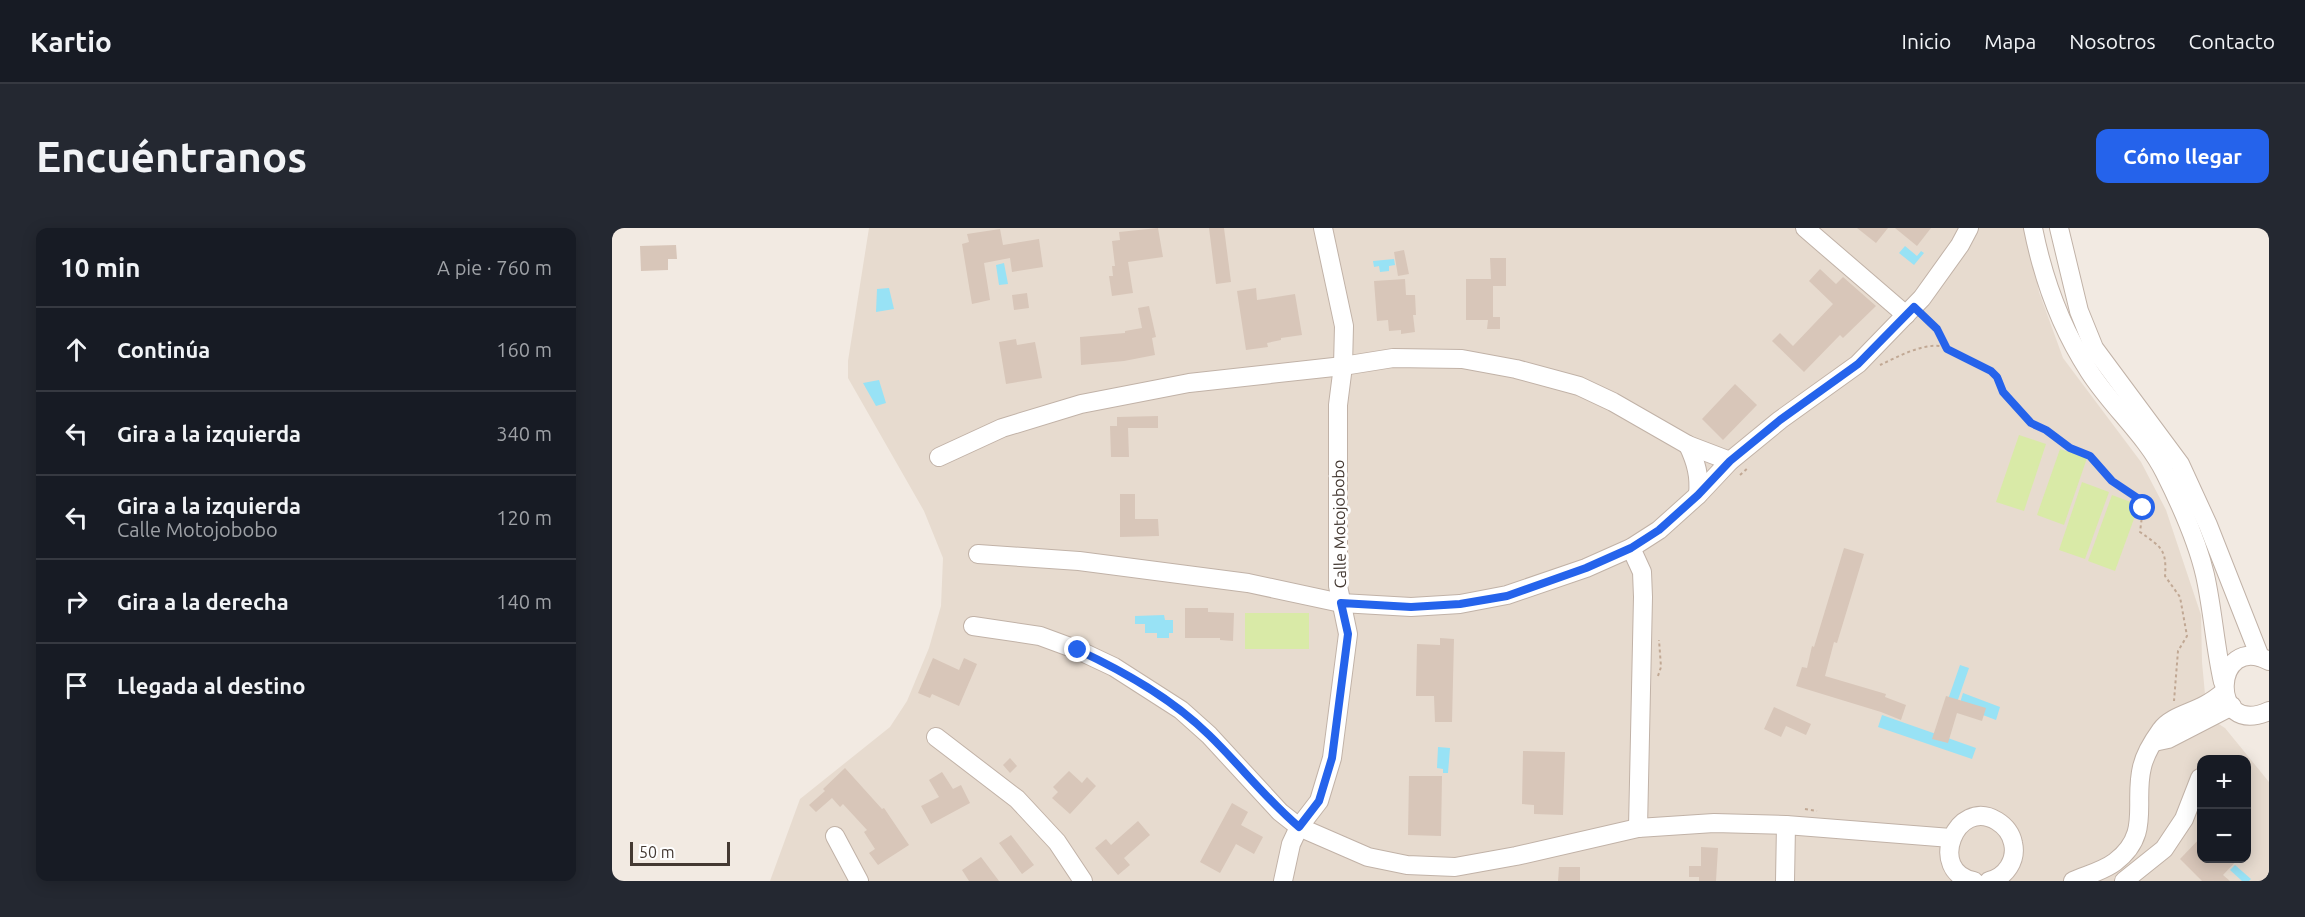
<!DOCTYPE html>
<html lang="es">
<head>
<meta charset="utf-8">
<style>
  :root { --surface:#171b24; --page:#242831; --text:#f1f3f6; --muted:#9ea1a6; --line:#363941; --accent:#2563eb }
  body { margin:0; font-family:Ubuntu,sans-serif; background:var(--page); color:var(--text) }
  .controls { position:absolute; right:18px; bottom:18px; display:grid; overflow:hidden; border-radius:12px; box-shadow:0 3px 15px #0003 }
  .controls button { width:54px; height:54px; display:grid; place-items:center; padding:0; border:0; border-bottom:2px solid var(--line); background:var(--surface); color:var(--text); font:30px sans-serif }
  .scale { position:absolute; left:18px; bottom:15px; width:100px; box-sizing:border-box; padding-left:6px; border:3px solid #443932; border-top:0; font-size:16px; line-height:21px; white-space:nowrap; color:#443932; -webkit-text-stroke:4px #fff; paint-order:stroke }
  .stop { position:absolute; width:18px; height:18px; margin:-14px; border:4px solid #2563eb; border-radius:50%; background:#fff }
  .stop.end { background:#2563eb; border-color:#fff; box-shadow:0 2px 6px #0008 }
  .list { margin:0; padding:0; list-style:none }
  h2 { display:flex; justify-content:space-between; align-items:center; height:78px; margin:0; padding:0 24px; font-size:26px }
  h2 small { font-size:20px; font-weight:400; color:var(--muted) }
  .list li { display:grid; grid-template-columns:39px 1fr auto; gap:18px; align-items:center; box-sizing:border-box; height:84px; padding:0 24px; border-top:2px solid var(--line) }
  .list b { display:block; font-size:22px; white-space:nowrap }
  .list p { margin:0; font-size:20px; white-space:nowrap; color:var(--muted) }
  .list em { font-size:20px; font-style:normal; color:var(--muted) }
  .icon { flex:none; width:33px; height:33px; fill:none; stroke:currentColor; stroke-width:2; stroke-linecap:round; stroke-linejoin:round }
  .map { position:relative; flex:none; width:1657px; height:653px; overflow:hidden; border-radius:12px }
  header { display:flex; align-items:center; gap:36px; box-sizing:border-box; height:84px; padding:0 30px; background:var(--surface); border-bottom:2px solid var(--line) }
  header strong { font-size:28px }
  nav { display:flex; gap:33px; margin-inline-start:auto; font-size:21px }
  .intro { display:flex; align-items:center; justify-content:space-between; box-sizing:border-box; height:144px; padding:0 36px }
  h1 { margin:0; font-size:42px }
  .button { padding:15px 27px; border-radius:12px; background:var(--accent); color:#fff; font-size:21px; font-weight:700 }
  main { display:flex; gap:36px; padding:0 36px }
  aside { flex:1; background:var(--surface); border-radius:12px; box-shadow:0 3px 15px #0003 }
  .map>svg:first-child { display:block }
  .residential { fill:#e7dbcf; fill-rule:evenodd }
  .green { fill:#d9eaa7 }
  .water { fill:#98e2f5 }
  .building { fill:#d8c6b9 }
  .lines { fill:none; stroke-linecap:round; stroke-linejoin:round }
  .minor-casing { stroke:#c1b2a7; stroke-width:20 }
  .path { stroke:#c1a894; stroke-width:2; stroke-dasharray:3 3; stroke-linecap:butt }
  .minor { stroke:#fff; stroke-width:18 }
  .route { stroke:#2563eb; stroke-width:8 }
  .labels { text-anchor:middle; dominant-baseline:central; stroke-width:6; stroke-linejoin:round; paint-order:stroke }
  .street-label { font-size:16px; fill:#443932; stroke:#fff }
</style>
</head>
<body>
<header>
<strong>Kartio</strong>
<nav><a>Inicio</a><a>Mapa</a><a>Nosotros</a><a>Contacto</a></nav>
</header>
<div class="intro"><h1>Encuéntranos</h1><a class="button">Cómo llegar</a></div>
<main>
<aside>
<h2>10 min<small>A pie · 760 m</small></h2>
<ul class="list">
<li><svg class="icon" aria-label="ahead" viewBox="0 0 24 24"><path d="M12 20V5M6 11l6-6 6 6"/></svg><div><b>Continúa</b></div><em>160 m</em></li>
<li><svg class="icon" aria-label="left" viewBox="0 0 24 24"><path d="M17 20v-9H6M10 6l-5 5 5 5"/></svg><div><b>Gira a la izquierda</b></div><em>340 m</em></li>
<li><svg class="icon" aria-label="left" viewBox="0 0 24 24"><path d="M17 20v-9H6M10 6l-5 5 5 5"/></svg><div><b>Gira a la izquierda</b><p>Calle Motojobobo</p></div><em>120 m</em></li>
<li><svg class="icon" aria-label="right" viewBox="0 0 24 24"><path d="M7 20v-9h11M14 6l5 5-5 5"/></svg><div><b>Gira a la derecha</b></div><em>140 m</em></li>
<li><svg class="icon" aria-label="arrive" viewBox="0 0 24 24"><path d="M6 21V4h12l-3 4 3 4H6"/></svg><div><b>Llegada al destino</b></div></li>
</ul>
</aside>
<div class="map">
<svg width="1657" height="653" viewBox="0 0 1657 653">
  <rect width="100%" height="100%" fill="#f2eae2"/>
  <path class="residential" d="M 257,0 L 1415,0 L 1427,64 L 1451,130 L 1529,234 L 1554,282 L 1589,387 L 1590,434 L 1594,477 L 1599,491 L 1613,500 L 1657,554 L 1657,653 L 158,653 L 188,571 L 278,499 L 295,473 L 317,420 L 329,378 L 331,330 L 312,283 L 236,150 L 236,133 ZM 1590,532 L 1634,532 L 1634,630 L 1590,630 Z"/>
  <g class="green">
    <polygon points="1407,207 1434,216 1412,283 1384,274"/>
    <polygon points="1448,221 1475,230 1452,297 1425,287"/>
    <polygon points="1470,254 1497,264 1473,331 1447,322"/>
    <polygon points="1500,267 1527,277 1503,343 1476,333"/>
    <rect x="633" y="385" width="64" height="36"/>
  </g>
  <g class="water">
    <polygon points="1293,18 1305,28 1309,23 1312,25 1302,37 1287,25"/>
    <polygon points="782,31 783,37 777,38 777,43 768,44 767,38 762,39 761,33"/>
    <polygon points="392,35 396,56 387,57 384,37"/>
    <polygon points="277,60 282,81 264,84 265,61"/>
    <polygon points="267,152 274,175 264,178 251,155"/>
    <polygon points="552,387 553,392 561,392 561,405 557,405 557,410 545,410 545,405 533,405 533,396 523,396 523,388"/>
    <polygon points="1348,437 1357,440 1333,509 1364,520 1360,531 1266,499 1270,487 1324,506"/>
    <polygon points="1351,465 1388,479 1384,492 1347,478"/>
    <polygon points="826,519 838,520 836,545 831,545 831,541 825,540"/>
    <polygon points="1623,637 1639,651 1637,653 1630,653 1618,642"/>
  </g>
  <g class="building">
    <polygon points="546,0 551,29 516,34 521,65 500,68 497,48 501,48 500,38 503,38 500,13 508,12 507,4"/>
    <polygon points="597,0 612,0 619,54 604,56"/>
    <polygon points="1245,0 1276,0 1264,15"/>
    <polygon points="1283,0 1319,0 1305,18"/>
    <polygon points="388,1 391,17 427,11 431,39 400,44 398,30 372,35 378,72 360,76 350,16 357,14 355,6"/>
    <polygon points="64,17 65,31 56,31 56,42 29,43 28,18"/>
    <polygon points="792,22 797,46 786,48 782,24"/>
    <polygon points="878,30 894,30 894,58 881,58 881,89 888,89 888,101 875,101 876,92 854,92 854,51 879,51"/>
    <polygon points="1208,41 1224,56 1231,49 1264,78 1231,110 1228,107 1192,144 1160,113 1168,105 1181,118 1221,76 1197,53"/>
    <polygon points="793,51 794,67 803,67 804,87 801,87 803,104 789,106 789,102 777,103 776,92 765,93 762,53"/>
    <polygon points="644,60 645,72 683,66 690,107 669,110 669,112 655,115 656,119 634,122 625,63"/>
    <polygon points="415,65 417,80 402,82 400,67"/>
    <polygon points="537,78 544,109 540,110 543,127 512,133 469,137 468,109 513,105 513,103 530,100 526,80"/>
    <polygon points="404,111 405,117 423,114 430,150 394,156 387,114"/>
    <polygon points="1123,156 1145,177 1111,212 1090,191"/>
    <polygon points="546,188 546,200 516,200 517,229 499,229 498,198 505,198 505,189"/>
    <polygon points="508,266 523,266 523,291 546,291 547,308 508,309"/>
    <polygon points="1232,320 1252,326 1225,415 1222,414 1213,448 1274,466 1273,469 1294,477 1289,492 1269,484 1184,458 1190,439 1195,440 1200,418 1202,419"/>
    <polygon points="573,380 596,380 596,384 622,385 621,413 608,412 608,410 573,410"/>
    <polygon points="828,410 842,411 840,494 823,494 822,468 804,468 805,416 828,417"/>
    <polygon points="321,430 347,442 352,430 365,436 347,478 320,466 318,470 306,465"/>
    <polygon points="1334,468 1374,480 1370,493 1345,485 1336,515 1320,511"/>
    <polygon points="1162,479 1199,496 1194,507 1174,498 1169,509 1152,501"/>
    <polygon points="911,523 953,524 951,587 922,586 922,577 910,576"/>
    <polygon points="398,530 405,538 398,545 391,537"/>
    <polygon points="233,540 270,581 272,580 297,617 266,637 257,625 263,621 252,604 255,602 231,576 228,579 220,570 204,584 197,577 213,563 211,561"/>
    <polygon points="457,543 470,555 475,549 484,558 458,586 440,570 446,564 441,559"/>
    <polygon points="330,544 341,561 349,557 358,575 319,596 309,578 327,569 317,552"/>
    <polygon points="797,548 830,548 829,608 796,607"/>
    <polygon points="620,575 636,584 629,597 651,609 642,626 624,616 608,645 588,634"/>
    <polygon points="526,593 538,607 512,630 518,637 506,647 483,620 494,611 499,617"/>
    <polygon points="399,607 422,637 410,646 387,615"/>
    <polygon points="1590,608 1590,630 1627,630 1611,647 1618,653 1590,653 1568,631"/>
    <polygon points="1089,619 1106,620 1104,653 1087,653 1087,649 1077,649 1077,638 1089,638"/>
    <polygon points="369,629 387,653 357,653 350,642"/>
    <polygon points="947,639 968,639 968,653 946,653"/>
  </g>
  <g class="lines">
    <g class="minor-casing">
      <g id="minor">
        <polyline points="1193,0 1294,87"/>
        <path d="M 1421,0 C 1431,50 1449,100 1477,143 C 1500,179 1534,207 1553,245 C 1569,277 1585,312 1593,347 C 1601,383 1603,419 1611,454"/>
        <polyline points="1447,0 1467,83 1482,120 1568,236 1596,297 1648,429"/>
        <path d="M 1076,217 C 1084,234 1088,248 1086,267"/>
        <polyline points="327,229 390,200 469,176 577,155 731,138 781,130 850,131 904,141 967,158 1001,174 1076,217 1118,233"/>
        <polyline points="1019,320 1030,344 1031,369 1026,600"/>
        <polyline points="366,326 467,333 636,355 729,375 799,379 848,376 895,367 974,340 1019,320 1047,302 1086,267 1118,233 1168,192 1246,136 1310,70 1348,17 1357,0"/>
        <polyline points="361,398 428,408 466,422 502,439 569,482 597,507 668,584 687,599 756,629 795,637 843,639 904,628 1026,600 1102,595 1174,597 1339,610"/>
        <path d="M 1657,433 C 1601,403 1595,511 1657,483"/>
        <polyline points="324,509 405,571 445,614 471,653"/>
        <polyline points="1542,514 1556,511 1620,478"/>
        <polyline points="223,608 247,653"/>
        <polyline points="671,653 679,616 687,599 707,573 720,530 736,406 726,358 726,177 731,138 732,98 711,0"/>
        <polyline points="1173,653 1174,597"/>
        <path d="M 1362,653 C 1314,644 1344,568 1385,593 C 1393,598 1399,605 1401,615 C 1405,632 1394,649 1377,653"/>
        <path d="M 1461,653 C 1475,647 1491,643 1503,634 C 1540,606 1521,575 1530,539 C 1533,526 1541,513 1549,502 C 1558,489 1579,485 1593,477 C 1599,474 1606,469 1612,464"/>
        <polyline points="1512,653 1552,621 1572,591 1588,550"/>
      </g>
    </g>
    <g class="path">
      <polyline points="1313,88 1325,101 1335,121"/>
      <path d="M 1268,137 C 1285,129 1309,116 1328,118 L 1379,143 L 1385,149 L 1391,164 L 1419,195 L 1434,202 L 1458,220 L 1478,228 L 1500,253 L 1527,271 L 1531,280 L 1528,304 C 1549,319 1555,321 1553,348 L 1568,369 L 1575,408 L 1566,423 L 1562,473"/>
      <polyline points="1128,247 1137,239"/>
      <polyline points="1046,448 1049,439 1047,412"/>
      <polyline points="1193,581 1205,583"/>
    </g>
    <use href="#minor" class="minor"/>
  </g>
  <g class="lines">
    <path class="route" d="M 466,422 C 513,444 559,470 597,507 C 628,537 654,571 687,599 L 707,573 L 720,530 L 736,406 L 729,375 L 799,379 L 848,376 L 895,368 L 974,340 L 1019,320 L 1047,302 L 1086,267 L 1118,233 L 1168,192 L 1246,136 L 1302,79 L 1325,101 L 1335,121 L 1379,143 L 1385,149 L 1391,164 L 1419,195 L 1434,202 L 1458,220 L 1478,228 L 1500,253 L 1527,271 L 1531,280"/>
  </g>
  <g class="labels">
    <g class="street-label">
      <text transform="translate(727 296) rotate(-91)">Calle Motojobobo</text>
    </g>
  </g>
</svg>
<div class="controls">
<button>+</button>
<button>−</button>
</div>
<div class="scale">50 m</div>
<div class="stop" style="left:1531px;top:280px"></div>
<div class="stop end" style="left:466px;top:422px"></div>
</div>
</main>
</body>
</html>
